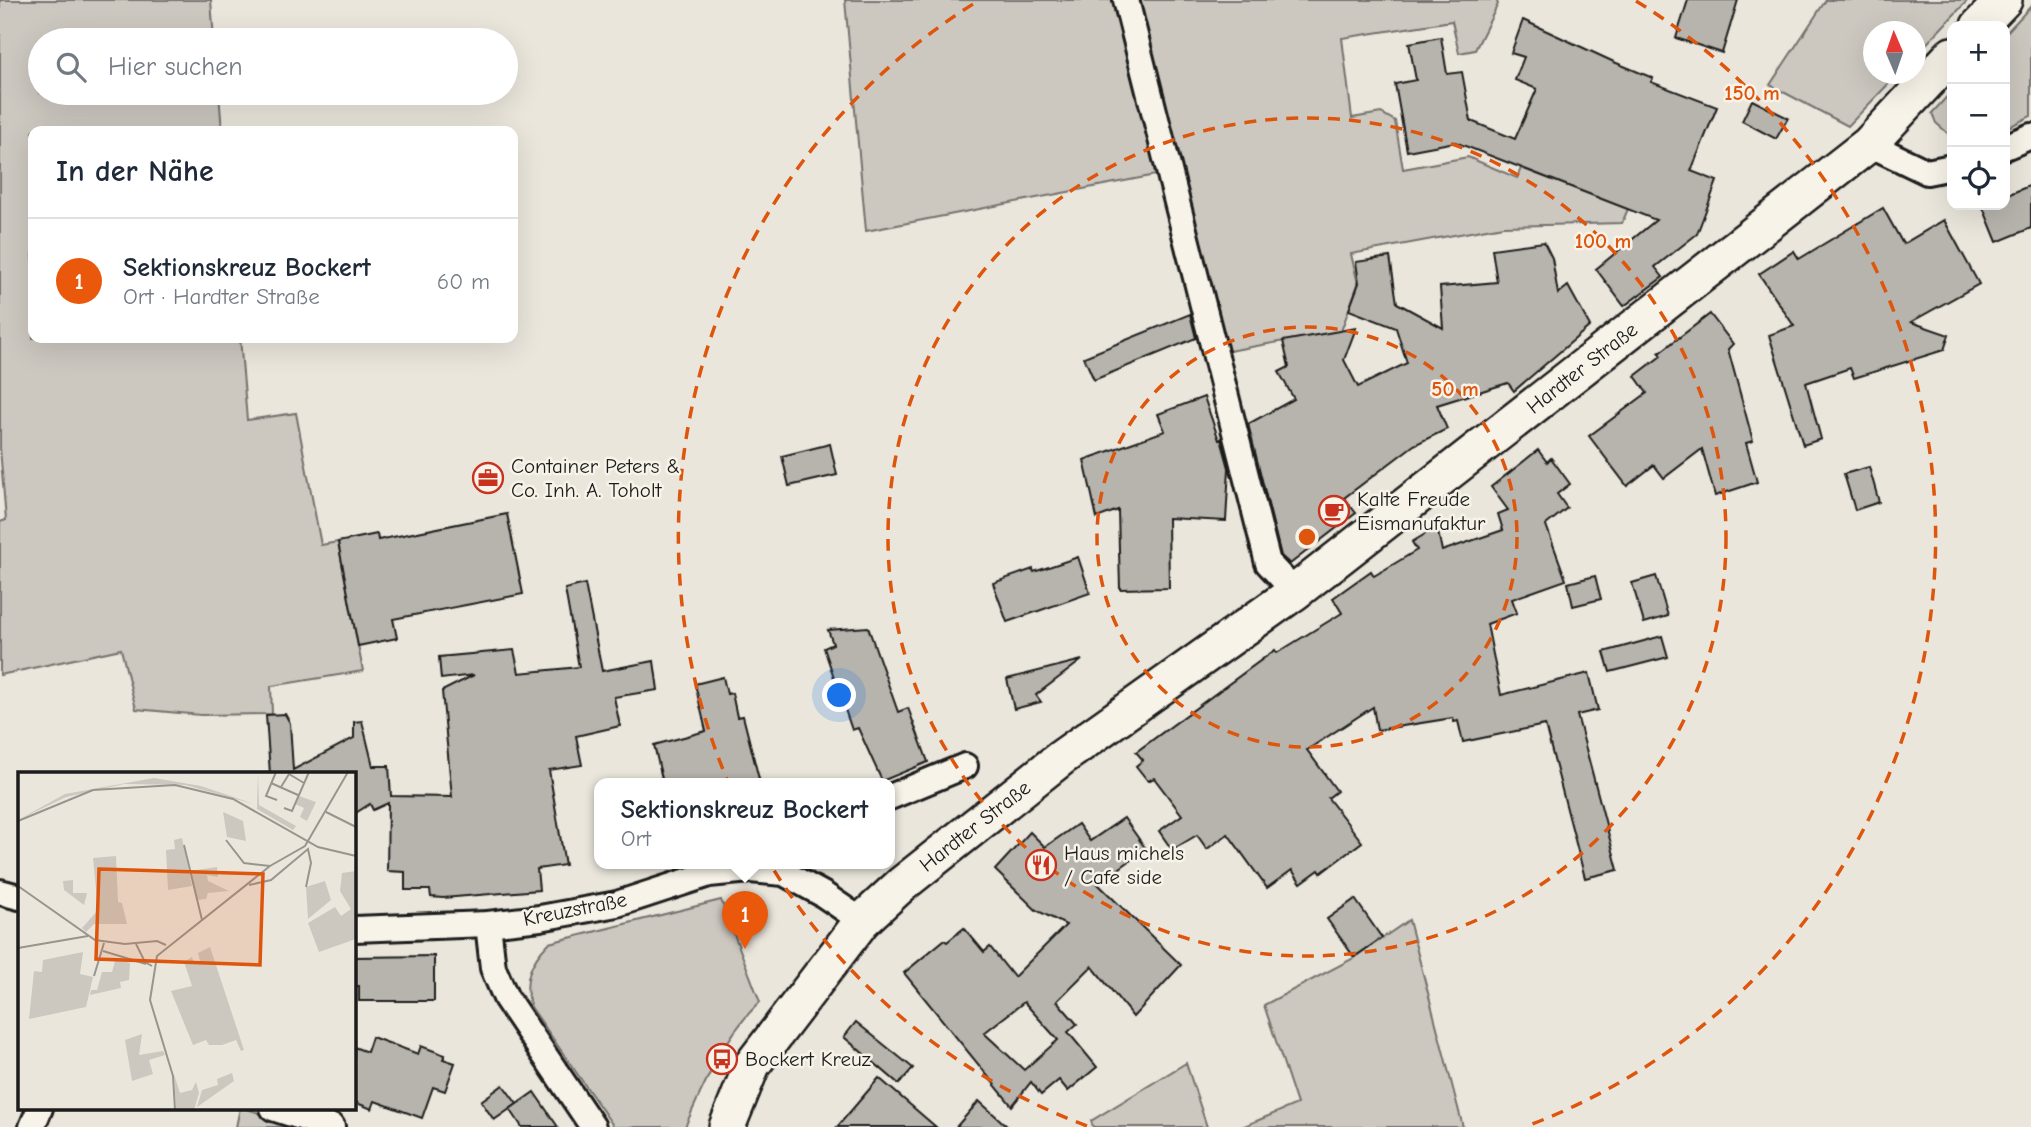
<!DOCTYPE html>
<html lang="de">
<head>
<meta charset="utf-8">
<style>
  :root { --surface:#fff; --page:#f2f2f3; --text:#1f2937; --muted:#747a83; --line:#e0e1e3; --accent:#ea580c }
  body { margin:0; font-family:"Comic Neue",sans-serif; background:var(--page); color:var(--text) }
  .controls { position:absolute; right:21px; top:21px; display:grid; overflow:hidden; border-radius:14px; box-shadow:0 7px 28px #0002 }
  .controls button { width:63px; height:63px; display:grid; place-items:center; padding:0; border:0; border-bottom:2px solid var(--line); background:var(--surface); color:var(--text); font:35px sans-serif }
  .compass { position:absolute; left:1863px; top:21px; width:63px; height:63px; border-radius:50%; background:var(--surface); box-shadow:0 7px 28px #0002; rotate:358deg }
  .you { position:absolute; left:840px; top:696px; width:24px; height:24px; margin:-18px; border:5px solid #fff; border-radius:50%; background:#1a73e8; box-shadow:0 0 0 10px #1a73e833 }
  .badge { display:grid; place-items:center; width:46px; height:46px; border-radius:50%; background:var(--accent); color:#fff; font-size:23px; font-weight:700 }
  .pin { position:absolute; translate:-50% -58px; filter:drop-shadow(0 2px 4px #0008) }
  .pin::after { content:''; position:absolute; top:37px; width:24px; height:21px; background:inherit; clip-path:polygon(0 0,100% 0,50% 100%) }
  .popup { position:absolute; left:594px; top:778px; width:301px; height:91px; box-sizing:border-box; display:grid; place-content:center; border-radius:14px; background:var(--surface); filter:drop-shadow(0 2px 5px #0005); font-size:23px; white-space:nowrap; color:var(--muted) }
  .popup b { font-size:26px; color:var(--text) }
  .popup::after { content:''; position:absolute; left:50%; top:100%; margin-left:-14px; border:14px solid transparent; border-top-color:var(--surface) }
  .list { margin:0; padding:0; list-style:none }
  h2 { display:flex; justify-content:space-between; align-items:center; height:91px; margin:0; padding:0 28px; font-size:30px }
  h2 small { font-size:23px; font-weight:400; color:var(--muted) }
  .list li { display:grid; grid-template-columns:46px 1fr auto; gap:21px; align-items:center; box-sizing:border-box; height:126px; padding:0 28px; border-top:2px solid var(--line) }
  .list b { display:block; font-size:26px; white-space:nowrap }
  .list p { margin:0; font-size:23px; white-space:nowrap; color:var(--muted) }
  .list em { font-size:23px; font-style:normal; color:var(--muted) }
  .icon { flex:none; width:38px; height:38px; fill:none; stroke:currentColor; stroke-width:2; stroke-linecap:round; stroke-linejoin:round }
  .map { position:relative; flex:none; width:2031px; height:1127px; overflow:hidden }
  .search { position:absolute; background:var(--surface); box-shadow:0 7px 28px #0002; left:28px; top:28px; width:490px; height:77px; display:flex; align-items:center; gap:18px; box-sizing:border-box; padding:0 24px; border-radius:38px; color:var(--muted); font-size:26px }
  .panel { position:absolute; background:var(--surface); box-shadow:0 7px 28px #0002; left:28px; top:126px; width:490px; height:217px; border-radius:14px }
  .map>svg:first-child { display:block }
  .green { fill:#ccc8c0; stroke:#74726e; stroke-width:2 }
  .building { fill:#b6b4ac; stroke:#1c1c1c; stroke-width:2; fill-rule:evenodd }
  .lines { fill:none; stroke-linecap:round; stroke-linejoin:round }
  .street-casing { stroke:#1c1c1c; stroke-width:30 }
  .secondary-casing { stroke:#1c1c1c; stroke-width:40 }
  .street { stroke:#f7f3e8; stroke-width:24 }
  .secondary { stroke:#f7f3e8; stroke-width:35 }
  .ring { fill:none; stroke:#de560d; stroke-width:3.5; stroke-dasharray:12 9 }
  .labels { text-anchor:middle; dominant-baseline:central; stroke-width:5; stroke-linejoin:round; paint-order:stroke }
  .street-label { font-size:21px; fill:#1c1c1c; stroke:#f7f3e8 }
  .poi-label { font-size:21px; fill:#1c1c1c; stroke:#f7f3e8; text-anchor:start }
  .inset-road { fill:none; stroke:#98958f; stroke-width:2 }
  .view { fill:#de560d; fill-opacity:0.15; stroke:#de560d; stroke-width:3.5 }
  .inset-edge { fill:none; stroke:#1c1c1c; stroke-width:3.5 }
  .centre { fill:#de560d; stroke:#f7f3e8; stroke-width:3.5 }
  .ring-label { font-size:21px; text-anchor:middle; font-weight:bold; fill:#de560d; stroke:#f7f3e8; stroke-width:5; stroke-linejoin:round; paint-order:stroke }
</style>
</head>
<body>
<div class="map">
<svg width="2031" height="1127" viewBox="0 0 2031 1127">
  <rect width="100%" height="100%" fill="#eae6dc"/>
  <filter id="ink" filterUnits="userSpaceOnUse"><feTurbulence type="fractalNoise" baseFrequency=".0143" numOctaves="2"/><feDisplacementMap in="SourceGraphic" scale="14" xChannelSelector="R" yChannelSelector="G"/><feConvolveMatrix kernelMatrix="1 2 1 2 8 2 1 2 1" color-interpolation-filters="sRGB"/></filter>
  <g filter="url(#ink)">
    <g class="green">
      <polygon points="0,0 211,0 214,40 40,40 40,93 219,93 222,131 33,131 33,338 240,338 247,420 296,413 321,545 338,542 363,671 271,686 272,714 201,715 136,709 121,649 0,675 0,522 6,520 0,448"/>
      <polygon points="845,0 1117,0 1161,174 866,231"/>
      <polygon points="1134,0 1496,0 1498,4 1475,50 1459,53 1452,21 1342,38 1352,118 1381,113 1395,121 1403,169 1468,157 1517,178 1521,168 1628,209 1622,223 1503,226 1351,254 1358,284 1341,331 1223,352"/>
      <polygon points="1826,0 1968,0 1916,55 1916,32 1874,32 1874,74 1898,74 1848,126 1770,85"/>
      <polygon points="2031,6 2031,116 2005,129 2005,34"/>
      <polygon points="1952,91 1952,137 1936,123 1932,113"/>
      <path d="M 721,900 L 760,1002 C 725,1035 704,1084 685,1127 L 614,1127 L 531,1007 C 522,981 530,962 549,943 Z"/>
      <polygon points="1409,920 1463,1127 1242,1127 1297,1104 1264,1005 1352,959"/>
      <polygon points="1186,1063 1207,1127 1093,1127 1091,1121"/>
      <polygon points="240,1108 244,1108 302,1127 236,1127"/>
    </g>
    <g class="building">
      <polygon points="1688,0 1738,0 1722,53 1676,38"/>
      <polygon points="1523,20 1614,62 1653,78 1651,82 1717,107 1691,171 1717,181 1697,234 1655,267 1663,277 1624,306 1596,269 1656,220 1455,142 1407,151 1395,84 1416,80 1409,43 1441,37 1447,74 1462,72 1471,121 1515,139 1537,89 1515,80 1524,57 1511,53"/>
      <polygon points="1752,100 1788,118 1776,139 1742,121"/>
      <polygon points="2031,185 2031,228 1997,242 1982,205 2005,205 2005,196"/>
      <polygon points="1883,208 1903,244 1944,220 1979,284 1911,322 1949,335 1944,350 1854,378 1850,368 1806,383 1821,439 1803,445 1769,335 1794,326 1759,274 1794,251 1799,259"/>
      <polygon points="1544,242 1552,258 1558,294 1568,286 1590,326 1514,391 1508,383 1437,405 1447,429 1414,445 1344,498 1356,513 1290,564 1281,556 1248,424 1294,399 1279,372 1289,367 1283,341 1356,328 1344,360 1358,387 1407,363 1396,328 1349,310 1359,283 1356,262 1390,257 1397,303 1443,328 1440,287 1497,282 1492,249"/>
      <polygon points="1190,314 1196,338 1094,380 1084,357"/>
      <polygon points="1710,314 1733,344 1728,349 1753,441 1746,443 1757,482 1715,496 1702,449 1664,478 1654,465 1627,486 1589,436 1647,393 1635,376 1661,356 1659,353"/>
      <polygon points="1204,397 1219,440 1221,439 1229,468 1226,521 1168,518 1169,588 1120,589 1118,510 1097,518 1084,460 1165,431 1158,414"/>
      <polygon points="830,444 837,475 789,486 782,456"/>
      <polygon points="1538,450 1547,462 1551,458 1570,484 1557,494 1567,508 1546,525 1566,580 1512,599 1517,613 1487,624 1501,695 1589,673 1598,710 1577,715 1618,870 1585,878 1545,725 1463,742 1458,721 1454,722 1453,718 1377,730 1373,707 1307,750 1337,791 1328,798 1362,842 1321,873 1319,870 1301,883 1292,870 1267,888 1228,834 1207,849 1197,835 1172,850 1159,831 1182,815 1154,778 1148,781 1136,766 1143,760 1136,752 1275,650 1277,653 1342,613 1333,598 1371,571 1374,576 1417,550 1412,542 1437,527 1442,551 1503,530 1498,514 1508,510 1491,487"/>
      <polygon points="1869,467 1879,502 1855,510 1844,474"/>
      <polygon points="507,514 523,594 393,619 397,638 358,646 338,542 377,534 378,540"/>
      <polygon points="1078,557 1090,593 1007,622 993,583 1033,569 1034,572"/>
      <polygon points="1595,576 1601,599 1573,606 1568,583"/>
      <polygon points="1656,576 1668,616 1644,623 1632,583"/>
      <polygon points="585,584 602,671 654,661 658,690 614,697 620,726 576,736 582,765 549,770 565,865 537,869 539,890 443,898 431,897 430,890 405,890 405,872 387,871 388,803 373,810 370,804 354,814 354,774 270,774 266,715 285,714 290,723 293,770 354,738 354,722 362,721 373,766 389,766 391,796 452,797 442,691 474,675 441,679 439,657 514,650 519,673 579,667 565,589"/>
      <polygon points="868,627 898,712 908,708 928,762 882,781 858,728 852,730 824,648 833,644 828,630"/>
      <polygon points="1662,636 1668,657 1610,672 1604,652"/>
      <polygon points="1082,660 1036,695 1041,702 1014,709 1007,679"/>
      <polygon points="723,677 727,694 732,693 737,717 743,716 760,783 663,783 654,745 706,731 695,684"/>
      <path d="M 1124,818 L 1146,849 L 1098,884 L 1181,965 L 1133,1017 L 1092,966 L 1057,1001 L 1077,1024 L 1068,1032 L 1097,1067 L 1068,1091 L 1059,1080 L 1041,1095 L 1031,1082 L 1012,1106 L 904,973 L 944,940 L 947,942 L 964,928 L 984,952 L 990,947 L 1014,977 L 1066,925 L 1036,910 L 995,870 L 1030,832 L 1045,847 L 1078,824 L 1090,841 ZM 1024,1002 L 1058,1040 L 1024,1070 L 984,1033 Z"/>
      <polygon points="1355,899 1382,938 1354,957 1327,919"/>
      <polygon points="434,956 434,1001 359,1001 359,986 354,986 354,957"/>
      <polygon points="856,1022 913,1068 899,1084 844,1037"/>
      <polygon points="372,1037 418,1054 421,1046 445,1055 443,1059 455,1063 445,1091 433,1087 422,1118 375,1101 372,1109 354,1102 354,1047 367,1052"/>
      <polygon points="879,1078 936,1127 837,1127"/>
      <polygon points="503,1085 517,1104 494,1120 481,1101"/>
      <polygon points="534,1092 558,1127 522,1127 510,1109"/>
      <polygon points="979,1101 1008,1127 956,1127"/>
    </g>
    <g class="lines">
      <g class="street-casing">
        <g id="street">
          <polyline points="1126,0 1268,563 1295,592"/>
          <polyline points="1869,144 1927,172 1952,167"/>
          <polyline points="2005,147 2031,136"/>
          <polyline points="890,797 965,766"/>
          <polyline points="0,892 19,897"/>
          <polyline points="488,924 493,968 506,998 593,1127"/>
          <polyline points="354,929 488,924 540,918 617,904 709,874 750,870 784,873 824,895 862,921"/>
          <polyline points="273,1108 332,1127"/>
          <polyline points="32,1127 40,1108"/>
        </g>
      </g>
      <g class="secondary-casing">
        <g id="secondary">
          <polyline points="1979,26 2004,0"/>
          <polyline points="727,1127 752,1065 862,921 901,885 1061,758 1295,592 1869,144 1952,55"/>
        </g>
      </g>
      <use href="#street" class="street"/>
      <use href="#secondary" class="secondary"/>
    </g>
  </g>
  <g class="ring">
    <circle cx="1307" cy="537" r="210"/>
    <circle cx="1307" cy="537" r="419"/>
    <path d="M1087 1126A629 629 0 0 1 978 1M1636 1A629 629 0 0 1 1527 1126"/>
  </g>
  <defs>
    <g id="office-ring" transform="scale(1.575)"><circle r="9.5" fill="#f7f3e8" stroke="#c8321e" stroke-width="1.5"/><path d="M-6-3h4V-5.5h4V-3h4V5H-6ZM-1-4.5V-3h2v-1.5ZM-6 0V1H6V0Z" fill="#c8321e"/></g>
    <g id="cafe-ring" transform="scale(1.575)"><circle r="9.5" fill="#f7f3e8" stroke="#c8321e" stroke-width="1.5"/><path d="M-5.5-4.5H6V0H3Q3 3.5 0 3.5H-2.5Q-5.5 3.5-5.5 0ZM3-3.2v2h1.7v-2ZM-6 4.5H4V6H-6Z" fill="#c8321e"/></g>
    <g id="restaurant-ring" transform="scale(1.575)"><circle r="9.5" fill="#f7f3e8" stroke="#c8321e" stroke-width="1.5"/><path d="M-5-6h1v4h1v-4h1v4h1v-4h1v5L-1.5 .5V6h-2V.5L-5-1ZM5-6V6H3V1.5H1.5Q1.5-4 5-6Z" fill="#c8321e"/></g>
    <g id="bus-ring" transform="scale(1.575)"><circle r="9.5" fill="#f7f3e8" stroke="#c8321e" stroke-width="1.5"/><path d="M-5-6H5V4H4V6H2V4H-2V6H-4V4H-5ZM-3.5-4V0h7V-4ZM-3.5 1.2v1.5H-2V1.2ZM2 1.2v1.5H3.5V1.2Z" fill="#c8321e"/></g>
  </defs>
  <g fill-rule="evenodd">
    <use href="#office-ring" x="488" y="478"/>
    <use href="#cafe-ring" x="1334" y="511"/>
    <use href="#restaurant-ring" x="1041" y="865"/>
    <use href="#bus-ring" x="722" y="1059"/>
  </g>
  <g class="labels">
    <g class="street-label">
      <text transform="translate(1582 368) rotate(-38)">Hardter Straße</text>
      <text transform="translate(975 826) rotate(-38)">Hardter Straße</text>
      <text transform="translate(575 909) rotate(-11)">Kreuzstraße</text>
    </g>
    <g class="poi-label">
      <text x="511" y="466">Container Peters &amp;<tspan x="511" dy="24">Co. Inh. A. Toholt</tspan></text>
      <text x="1357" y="499">Kalte Freude<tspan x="1357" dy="24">Eismanufaktur</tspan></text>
      <text x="1064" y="853">Haus michels<tspan x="1064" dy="24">/ Cafe side</tspan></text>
      <text x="745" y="1059">Bockert Kreuz</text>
    </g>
  </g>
  <g transform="translate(18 772)">
    <rect width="338" height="338" fill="#eae6dc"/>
    <path d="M 240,0 L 241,33 L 278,54 L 275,58 L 239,37 ZM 136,6 L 183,14 L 236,32 L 167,13 L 106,12 L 48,25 L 0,48 L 47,22 ZM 281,24 L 298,30 L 289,49 L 282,45 L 286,36 L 277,32 ZM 205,40 L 225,49 L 228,69 L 209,65 ZM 164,66 L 174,114 L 150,118 L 148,78 L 157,77 L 156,68 ZM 98,84 L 100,130 L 104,131 L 109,152 L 76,152 L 68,160 L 64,156 L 80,138 L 75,86 ZM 199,95 L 200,105 L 189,103 L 190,109 L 211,119 L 190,121 L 188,127 L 179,128 L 172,99 ZM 338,99 L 338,167 L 301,180 L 290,151 L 317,135 L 323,144 L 333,137 L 322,119 L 324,101 ZM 55,108 L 55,121 L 69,121 L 66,133 L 46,118 L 45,109 ZM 307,109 L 313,128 L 290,147 L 288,115 ZM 192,175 L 226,278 L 223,279 L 218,268 L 204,273 L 191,273 L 188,268 L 175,273 L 153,219 L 174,214 L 166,190 L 174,185 L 176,191 L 182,189 L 180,181 ZM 65,180 L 62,202 L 75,205 L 68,235 L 11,247 L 16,199 L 24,200 L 25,188 ZM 98,186 L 112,191 L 111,208 L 102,210 L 103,216 L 72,223 L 73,218 L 79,218 L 84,200 L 94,200 ZM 124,262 L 121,283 L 145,279 L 147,283 L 131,288 L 135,302 L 114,309 L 107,268 ZM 214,301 L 216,309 L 179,335 L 184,318 L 200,313 L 199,307 ZM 156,302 L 162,321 L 174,318 L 178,310 L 181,321 L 176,338 L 158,338 Z" fill="#ccc8c0"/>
    <path class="inset-road" d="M 258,0 L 248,24 L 259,28M 253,11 L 280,23M 263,15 L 271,2 L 286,11M 266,36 L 274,39 L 291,0M 308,40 L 338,55M 0,49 L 75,18 L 157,13 L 215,27 L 300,75 L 338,84M 208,68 L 226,91 L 252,94M 166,73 L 184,148M 231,113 L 253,108 L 290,77 L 293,91 L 288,115M 0,114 L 77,168 L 107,172 L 139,169 L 148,173M 118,172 L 127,190 L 134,194M 0,176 L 70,164M 85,179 L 128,192M 76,204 L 86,171M 157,338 L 155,304 L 132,228 L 139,184 L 252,94 L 287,74 L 330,0"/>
    <path class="view" d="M 81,97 L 245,102 L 242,193 L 78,187 Z"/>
    <rect width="338" height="338" class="inset-edge"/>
  </g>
  <circle cx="1307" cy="537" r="10" class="centre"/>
  <g class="ring-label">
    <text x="1752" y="100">150 m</text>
    <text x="1603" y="248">100 m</text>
    <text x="1455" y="396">50 m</text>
  </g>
</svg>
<div class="controls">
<button>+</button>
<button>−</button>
<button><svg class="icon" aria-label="locate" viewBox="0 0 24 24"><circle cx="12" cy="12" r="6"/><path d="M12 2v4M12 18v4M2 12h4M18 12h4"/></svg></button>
</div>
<svg class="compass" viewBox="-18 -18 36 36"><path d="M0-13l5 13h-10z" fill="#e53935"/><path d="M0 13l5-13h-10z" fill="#747a83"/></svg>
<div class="you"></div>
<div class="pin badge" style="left:745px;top:949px">1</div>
<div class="popup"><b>Sektionskreuz Bockert</b>Ort</div>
<div class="search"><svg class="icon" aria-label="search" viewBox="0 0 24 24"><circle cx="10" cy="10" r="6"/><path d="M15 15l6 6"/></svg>Hier suchen</div>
<section class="panel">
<h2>In der Nähe<small></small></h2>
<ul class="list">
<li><span class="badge">1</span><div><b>Sektionskreuz Bockert</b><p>Ort · Hardter Straße</p></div><em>60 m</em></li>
</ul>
</section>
</div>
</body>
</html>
